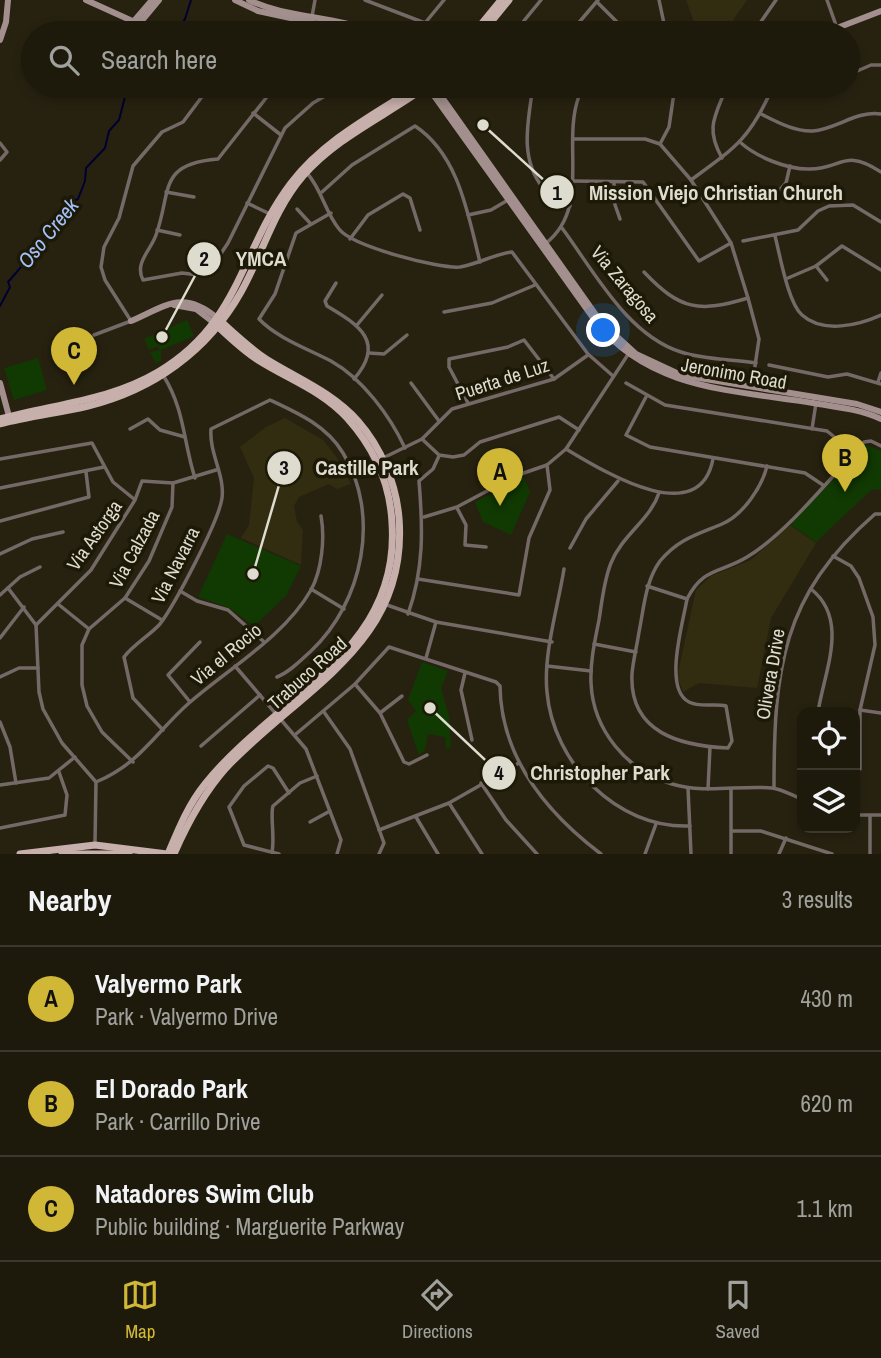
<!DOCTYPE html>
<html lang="en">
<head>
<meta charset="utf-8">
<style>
  :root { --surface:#1d1a0c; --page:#2a271a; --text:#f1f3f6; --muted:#a0a19d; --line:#3b382d; --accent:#d1b736 }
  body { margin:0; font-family:"Archivo Narrow",sans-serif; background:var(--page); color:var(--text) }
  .controls { position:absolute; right:21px; bottom:21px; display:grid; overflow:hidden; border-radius:14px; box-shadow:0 4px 10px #0003 }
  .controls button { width:63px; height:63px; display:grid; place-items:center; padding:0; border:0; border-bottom:2px solid var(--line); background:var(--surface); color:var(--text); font:35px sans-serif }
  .you { position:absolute; left:604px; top:331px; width:24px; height:24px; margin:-18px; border:5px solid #fff; border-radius:50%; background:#1a73e8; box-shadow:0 0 0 10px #1a73e833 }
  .badge { display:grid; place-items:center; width:46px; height:46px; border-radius:50%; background:var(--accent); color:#111; font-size:23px; font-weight:700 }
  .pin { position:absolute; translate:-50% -58px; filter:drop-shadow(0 2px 4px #0008) }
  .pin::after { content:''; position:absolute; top:37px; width:24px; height:21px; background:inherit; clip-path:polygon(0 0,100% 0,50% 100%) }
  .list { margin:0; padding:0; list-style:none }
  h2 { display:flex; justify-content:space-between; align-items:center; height:91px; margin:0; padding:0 28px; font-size:30px }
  h2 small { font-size:23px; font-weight:400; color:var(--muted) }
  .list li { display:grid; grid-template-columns:46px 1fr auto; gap:21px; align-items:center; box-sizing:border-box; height:105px; padding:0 28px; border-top:2px solid var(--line) }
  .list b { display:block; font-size:26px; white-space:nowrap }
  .list p { margin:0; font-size:23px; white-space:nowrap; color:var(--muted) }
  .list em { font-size:23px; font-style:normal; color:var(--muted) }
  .icon { flex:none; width:38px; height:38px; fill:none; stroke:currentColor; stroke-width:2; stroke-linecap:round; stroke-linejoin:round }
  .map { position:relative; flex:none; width:881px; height:854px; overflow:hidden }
  .search { position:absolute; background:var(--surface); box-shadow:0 4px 10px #0003; left:21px; right:21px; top:21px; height:77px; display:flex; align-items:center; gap:18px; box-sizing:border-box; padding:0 24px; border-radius:38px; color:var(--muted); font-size:26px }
  .sheet { height:406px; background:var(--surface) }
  nav { display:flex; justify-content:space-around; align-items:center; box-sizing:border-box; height:98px; border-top:2px solid var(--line); background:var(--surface); font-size:19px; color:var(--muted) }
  nav a { display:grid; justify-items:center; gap:4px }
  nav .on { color:var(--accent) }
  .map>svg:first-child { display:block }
  .built { fill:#322c11 }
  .green { fill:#113902 }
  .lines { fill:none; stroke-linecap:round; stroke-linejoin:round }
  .stream { stroke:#000131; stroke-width:2 }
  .street { stroke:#746967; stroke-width:3.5 }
  .secondary { stroke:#a3908e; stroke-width:6 }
  .primary { stroke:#c7afac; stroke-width:7 }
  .labels { text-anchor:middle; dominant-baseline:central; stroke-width:7; stroke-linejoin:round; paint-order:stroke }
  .street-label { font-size:19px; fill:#dedbcf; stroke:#1d1907 }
  .water-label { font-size:21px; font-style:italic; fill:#a3c1fb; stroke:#1d1907 }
  .leader { fill:none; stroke:#dedbcf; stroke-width:2.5 }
  .callout-dot { fill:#dedbcf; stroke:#1d1907; stroke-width:2.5 }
  .mark-label { font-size:21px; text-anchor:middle; font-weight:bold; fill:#111 }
  .callout-label { font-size:21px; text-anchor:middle; font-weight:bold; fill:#dedbcf; stroke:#1d1907; stroke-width:7; stroke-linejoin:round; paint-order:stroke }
</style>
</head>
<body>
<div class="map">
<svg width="881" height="854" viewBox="0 0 881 854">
  <rect width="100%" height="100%" fill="#272210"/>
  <g class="built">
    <polygon points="686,0 747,0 724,33 698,33"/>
    <polygon points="285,418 323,440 336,456 351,484 337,489 329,484 299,497 294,506 297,522 303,530 301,565 241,538 249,525 254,478 240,447 266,427"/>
    <polygon points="790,525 816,543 771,618 757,688 699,683 683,692 678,678 679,668 696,590 711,576 751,560"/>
  </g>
  <g class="green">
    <polygon points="187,320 194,336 161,350 161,361 156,363 150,352 160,350 158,346 149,350 144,339"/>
    <polygon points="38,358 47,390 14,400 4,368"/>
    <polygon points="866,445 881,451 881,490 873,489 867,494 816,542 790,524"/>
    <polygon points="524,477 530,492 511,535 483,522 475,502"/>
    <polygon points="227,534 301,566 286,596 254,626 229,608 198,597"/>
    <polygon points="422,662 448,671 441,688 449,716 451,747 446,749 445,737 428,734 425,750 419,755 407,720 416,711 408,700"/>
  </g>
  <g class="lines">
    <g class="stream">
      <polyline points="175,33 185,19 191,0"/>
      <polyline points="0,306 10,287 8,282 21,267 25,254 58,222 66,204 78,199 85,181 86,168 105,148 109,131 119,120 126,93 131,86"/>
    </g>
    <g class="street">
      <polyline points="365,0 425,23 444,0"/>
      <polyline points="659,0 666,33"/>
      <polyline points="597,2 617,22 622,33"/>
      <polyline points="309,33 315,0"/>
      <polyline points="514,33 541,0"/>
      <polyline points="570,33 598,0"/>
      <polyline points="753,33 776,0"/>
      <polyline points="825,33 837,28 827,0"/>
      <polyline points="848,75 871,65 881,65"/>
      <path d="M 533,86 C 528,122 519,158 543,188 C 551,199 557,204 570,206"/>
      <polyline points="781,86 800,92 821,86"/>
      <path d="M 270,93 L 218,159 C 157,164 172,191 156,235 C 151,250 134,263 143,280 L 182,273 L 206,276 L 228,243 L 285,128 L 313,103 L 342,86"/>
      <polyline points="253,113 281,135"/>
      <path d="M 761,114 C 777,122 795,132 813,131 C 836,129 858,110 881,114"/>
      <polyline points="573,139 645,139 660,144 691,180 731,243 748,298 759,339 752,386"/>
      <polyline points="0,143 7,152 0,160"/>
      <path d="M 741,143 C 757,157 786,169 808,169 C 842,170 843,147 881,172"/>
      <polyline points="660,144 669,127 675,86"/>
      <path d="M 722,158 C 705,128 715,116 727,86"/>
      <path d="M 307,173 C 322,190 325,212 339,229 C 352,246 438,269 460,267 C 478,264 495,254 512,252 L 588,354 L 613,376"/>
      <path d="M 691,180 C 735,148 751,138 773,86"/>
      <polyline points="573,181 643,182 699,261 731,243"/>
      <polyline points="614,182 614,202 620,219"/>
      <polyline points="166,192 194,197"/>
      <path d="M 322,192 L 352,165 L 415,126 C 459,155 468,215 480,262"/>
      <polyline points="751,193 776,194 786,183 790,166"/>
      <polyline points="247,203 270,214"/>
      <polyline points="297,209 310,223"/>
      <path d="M 331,213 L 296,233 L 275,294 L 259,319 C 277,338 308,349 331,361 C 363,379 390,416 405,448"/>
      <polyline points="468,215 491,210 508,200"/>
      <path d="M 562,228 C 594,271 627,335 681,352 C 705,360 731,359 756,363"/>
      <polyline points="157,230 180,235"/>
      <path d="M 775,236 C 780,255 788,303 802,315 C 823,334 859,325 881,315"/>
      <polyline points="350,239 368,215 403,194 410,198 420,230"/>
      <polyline points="743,241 798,230 818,211 829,206 853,205 881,222"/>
      <path d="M 545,244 C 592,208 561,144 579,96 L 621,94 L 625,92 L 626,86"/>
      <polyline points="816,266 827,280"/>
      <path d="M 644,272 C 680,310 699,313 748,298"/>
      <polyline points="788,278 816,266 842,246 881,270"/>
      <path d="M 336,283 L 325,301 L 327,306 C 359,325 386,342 354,379"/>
      <polyline points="444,312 492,303 535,285"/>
      <polyline points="357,325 382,295"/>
      <polyline points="94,335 131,321 105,280 101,267 104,247 119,218 133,166 162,132 183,122 210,86"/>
      <polyline points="369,353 384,354 407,335"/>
      <polyline points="769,365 828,377 847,374 881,384"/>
      <path d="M 163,375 C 185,410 183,441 195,478"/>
      <polyline points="878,382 881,373"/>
      <polyline points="411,383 439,421"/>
      <polyline points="626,383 665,405 827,431 854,453"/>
      <polyline points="646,397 626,435 650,447 805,473 823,485"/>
      <polyline points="468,403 449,367 449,359 508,347 524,340 554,379"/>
      <polyline points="130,429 148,419 160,430 185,437"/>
      <polyline points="812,429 816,403"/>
      <polyline points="422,439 439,455 453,457 464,455 480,442 559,417 579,430"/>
      <path d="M 566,449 C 600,469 699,532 713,459"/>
      <polyline points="383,458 422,439 452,409 554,379 588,355"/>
      <polyline points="0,459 92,443 113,482 134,499"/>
      <path d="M 767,466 C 762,487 743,515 722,524 C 698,534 678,539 660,561 C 645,582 644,608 639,632 C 637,646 633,660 632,674 C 629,733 681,746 728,748 L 732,741 L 726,706 C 714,703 701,708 689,702 C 663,689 683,623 687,599 C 703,567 721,573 747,557 C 786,534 832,476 864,442 L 871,441 L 881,446"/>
      <polyline points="353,472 376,461"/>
      <polyline points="0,488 104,467"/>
      <path d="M 659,493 C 650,520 622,535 611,563 C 604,580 602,601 599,620 C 595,640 590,662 591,683 C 593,730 627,771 672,784 C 705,794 739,785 772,788 C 782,789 793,796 802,799"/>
      <polyline points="457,508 466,525 465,545 486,547"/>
      <polyline points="424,517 457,507 515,476 547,465 566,449 629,353"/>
      <polyline points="0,521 89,497 86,472"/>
      <polyline points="570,548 586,519 618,481"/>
      <polyline points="0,554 32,539 63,532"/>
      <polyline points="833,556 851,566 859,578 873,617 875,645 860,710 860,769"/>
      <path d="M 564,569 C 558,607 543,654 547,692 C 553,763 617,829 690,826"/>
      <polyline points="418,579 519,595 529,538 550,490 547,465"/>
      <polyline points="647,586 687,599"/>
      <polyline points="8,588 36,625 39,692 43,709 62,743 96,782 95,843"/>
      <polyline points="311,589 344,609"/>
      <path d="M 811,589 C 850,620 824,672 818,712"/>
      <polyline points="180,591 197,601 228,610 263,641"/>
      <polyline points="0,595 20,577 40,567"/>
      <polyline points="125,598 162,620"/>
      <polyline points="58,604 89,629"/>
      <polyline points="384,604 436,622 552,642"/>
      <path d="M 408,614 C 424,569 423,529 419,481 L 433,469 L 439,456"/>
      <polyline points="36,625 91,570 135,500 142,481 173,483 216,470"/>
      <polyline points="0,638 24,607"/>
      <polyline points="594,644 636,652"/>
      <polyline points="426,658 436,622"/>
      <polyline points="235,666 306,749 341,840 337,854"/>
      <polyline points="547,666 591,671"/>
      <polyline points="465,673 461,690 472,740"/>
      <polyline points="0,677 19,668 38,668"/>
      <polyline points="355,684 380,713 404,762 409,764 427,755"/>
      <polyline points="190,702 168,675 200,642"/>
      <polyline points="860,710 881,713"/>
      <polyline points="324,712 350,749 384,843 379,854"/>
      <polyline points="380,713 402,696"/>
      <polyline points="0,722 10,747 16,783"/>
      <path d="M 163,730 L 133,698 L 124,657 C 134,644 149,636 160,624 C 175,604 219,521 222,498 C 225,475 209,453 211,429 L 270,400 C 298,413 327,426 343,453 C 381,515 363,602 311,651 C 301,660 290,672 277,677"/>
      <path d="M 296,734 L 355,684 L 389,647 L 496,682 L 500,686 C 501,759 547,813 601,854"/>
      <polyline points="201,746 260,695"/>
      <polyline points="133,762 102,732 87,706 82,685 82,645 89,629 125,598 149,561 172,507 173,483"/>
      <path d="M 96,782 C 140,764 155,733 189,703 C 229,668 284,637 311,590 C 322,570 325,538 321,516"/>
      <polyline points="481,783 506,820 537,854"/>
      <polyline points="0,785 49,778 75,757"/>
      <polyline points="688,788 691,854"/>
      <path d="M 774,788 C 774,670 781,596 875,514 L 881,514"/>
      <polyline points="708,789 710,747"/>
      <polyline points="449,803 482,854"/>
      <polyline points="855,815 881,815"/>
      <polyline points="416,817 438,854"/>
      <polyline points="310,822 330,811"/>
      <polyline points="0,828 65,815 67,795 59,772"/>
      <polyline points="379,830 449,803 519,763"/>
      <polyline points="732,831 761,831 832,854"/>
      <path d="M 272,852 C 275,837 270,815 273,806 L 300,783 L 317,776"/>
      <polyline points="279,854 244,845 229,807 244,786 268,766 273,768 289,793"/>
      <polyline points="645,854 656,824"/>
      <polyline points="731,854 731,790"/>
      <polyline points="779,854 786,838"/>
      <polyline points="870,854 870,816"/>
    </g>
    <g class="secondary">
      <polyline points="86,0 139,24 159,0"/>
      <polyline points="235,0 258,11 360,33"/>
      <path d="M 249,0 C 288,19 335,15 375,33"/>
      <polyline points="134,21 152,0"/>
      <polyline points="837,28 881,11"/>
      <polyline points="0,40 6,22 8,0"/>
      <path d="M 427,86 L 596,322 C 650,390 733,390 813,403 C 836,407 859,409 881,419"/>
      <polyline points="434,86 601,322 636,354 681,375 857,404 881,412"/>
      <polyline points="174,305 196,309 214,323"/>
      <path d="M 131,321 C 166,306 183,289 217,318"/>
      <polyline points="0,383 10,420"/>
    </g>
    <g class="primary">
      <polyline points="474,33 501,0"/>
      <polyline points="482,33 509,0"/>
      <path d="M 0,419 C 54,404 109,401 158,372 C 241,323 240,250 291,183 C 324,140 373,115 418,86"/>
      <path d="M 0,424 C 29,416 59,413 88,406 C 153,390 208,351 241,292 C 263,253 273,211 303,176 C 337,137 386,116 427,86"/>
      <polyline points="20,854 95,845 167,854"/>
      <polyline points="62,854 129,854"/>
      <path d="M 168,854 C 178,830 188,805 205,784 C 274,697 401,653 392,523 C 390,482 374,448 347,418 C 323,391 288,379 258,360 C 242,350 228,336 214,323"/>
      <path d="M 174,854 C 188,822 203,794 226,768 C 300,689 409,645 399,518 C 396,483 381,447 358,421 C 332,392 298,379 266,359 C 248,347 233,332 217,318"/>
    </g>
  </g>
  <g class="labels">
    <g class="street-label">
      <text transform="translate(625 284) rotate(50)">Via Zaragosa</text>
      <text transform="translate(734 373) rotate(10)">Jeronimo Road</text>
      <text transform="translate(502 379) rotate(-18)">Puerta de Luz</text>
      <text transform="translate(94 535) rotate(-55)">Via Astorga</text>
      <text transform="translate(134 549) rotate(-62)">Via Calzada</text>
      <text transform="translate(175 565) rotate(-63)">Via Navarra</text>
      <text transform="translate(226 654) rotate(-40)">Via el Rocio</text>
      <text transform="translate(307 673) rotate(-42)">Trabuco Road</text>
      <text transform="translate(770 674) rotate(-80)">Olivera Drive</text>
    </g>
    <g class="water-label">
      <text transform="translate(48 233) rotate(-51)">Oso Creek</text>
    </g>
  </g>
  <path class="leader" d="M483 125L557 192M162 337L204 259M253 574L284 468M430 708L499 773"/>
  <g class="callout-dot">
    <circle cx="483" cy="125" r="7"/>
    <circle cx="162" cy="337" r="7"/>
    <circle cx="253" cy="574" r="7"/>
    <circle cx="430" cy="708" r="7"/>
    <circle cx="557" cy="192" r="18"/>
    <circle cx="204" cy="259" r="18"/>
    <circle cx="284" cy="468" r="18"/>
    <circle cx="499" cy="773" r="18"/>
  </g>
  <g class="mark-label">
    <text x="557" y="200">1</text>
    <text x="204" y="266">2</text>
    <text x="284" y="475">3</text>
    <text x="499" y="780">4</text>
  </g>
  <g class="callout-label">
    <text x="716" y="200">Mission Viejo Christian Church</text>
    <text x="261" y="266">YMCA</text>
    <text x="367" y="475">Castille Park</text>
    <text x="600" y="780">Christopher Park</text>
  </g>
</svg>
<div class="controls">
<button><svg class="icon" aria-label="locate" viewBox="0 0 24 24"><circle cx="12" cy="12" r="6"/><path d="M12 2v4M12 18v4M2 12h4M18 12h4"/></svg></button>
<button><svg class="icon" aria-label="layers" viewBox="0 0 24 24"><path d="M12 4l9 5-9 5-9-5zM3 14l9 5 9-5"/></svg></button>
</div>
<div class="you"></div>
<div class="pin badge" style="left:500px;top:506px">A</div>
<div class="pin badge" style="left:845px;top:492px">B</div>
<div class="pin badge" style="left:74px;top:385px">C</div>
<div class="search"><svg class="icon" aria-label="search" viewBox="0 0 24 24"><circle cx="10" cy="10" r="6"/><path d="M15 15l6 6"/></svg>Search here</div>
</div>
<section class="sheet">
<h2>Nearby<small>3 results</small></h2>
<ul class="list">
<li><span class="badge">A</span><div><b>Valyermo Park</b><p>Park · Valyermo Drive</p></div><em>430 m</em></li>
<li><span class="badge">B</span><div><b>El Dorado Park</b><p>Park · Carrillo Drive</p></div><em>620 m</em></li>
<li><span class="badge">C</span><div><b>Natadores Swim Club</b><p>Public building · Marguerite Parkway</p></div><em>1.1 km</em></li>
</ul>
</section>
<nav>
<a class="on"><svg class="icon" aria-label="map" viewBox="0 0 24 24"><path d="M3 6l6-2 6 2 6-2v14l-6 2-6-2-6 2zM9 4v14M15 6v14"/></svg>Map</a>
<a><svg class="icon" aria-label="directions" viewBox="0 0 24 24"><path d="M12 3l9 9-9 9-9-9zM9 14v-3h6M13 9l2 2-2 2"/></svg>Directions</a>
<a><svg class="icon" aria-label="saved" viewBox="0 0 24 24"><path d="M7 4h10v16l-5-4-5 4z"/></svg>Saved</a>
</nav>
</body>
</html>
